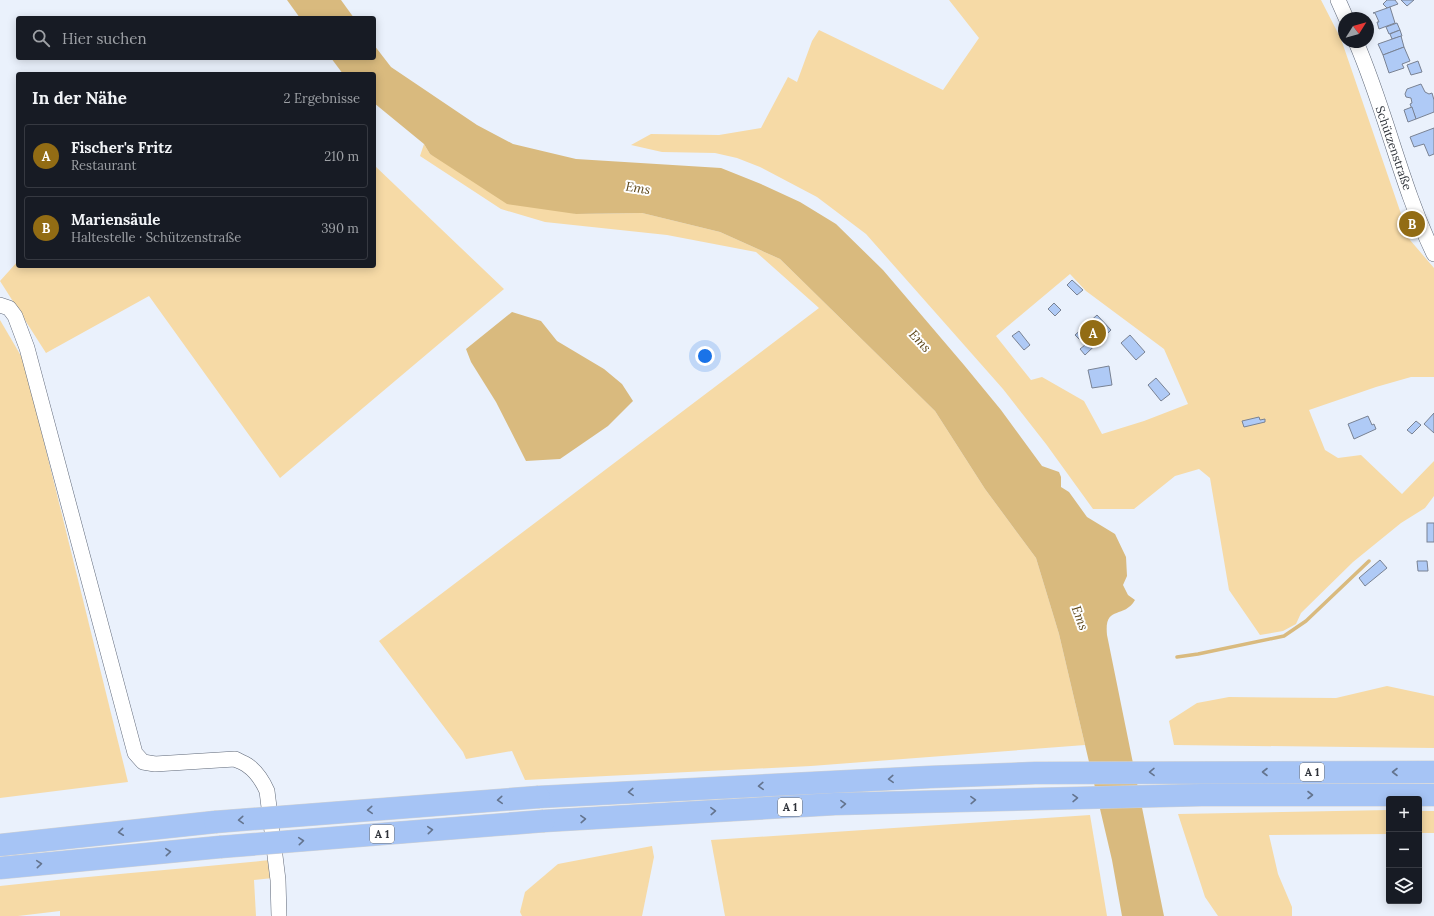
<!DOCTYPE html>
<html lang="de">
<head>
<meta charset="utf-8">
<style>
  :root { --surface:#171b24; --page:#242831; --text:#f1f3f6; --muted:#9ea1a6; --line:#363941; --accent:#926c14 }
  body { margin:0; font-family:Lora,serif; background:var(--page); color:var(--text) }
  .controls { position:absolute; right:12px; bottom:12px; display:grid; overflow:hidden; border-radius:4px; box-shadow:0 2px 10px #0003 }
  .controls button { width:36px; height:36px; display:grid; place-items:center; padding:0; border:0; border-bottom:1px solid var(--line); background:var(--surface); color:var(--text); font:20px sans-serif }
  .compass { position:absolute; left:1338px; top:12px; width:36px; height:36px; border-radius:50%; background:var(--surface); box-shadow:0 2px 10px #0003; rotate:53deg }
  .you { position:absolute; left:705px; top:356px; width:14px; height:14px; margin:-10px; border:3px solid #fff; border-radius:50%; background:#1a73e8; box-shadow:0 0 0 6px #1a73e833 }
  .badge { display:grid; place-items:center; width:26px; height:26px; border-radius:50%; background:var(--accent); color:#fff; font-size:13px; font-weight:700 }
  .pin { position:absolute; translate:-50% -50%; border:2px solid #fff; box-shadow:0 1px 4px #0006 }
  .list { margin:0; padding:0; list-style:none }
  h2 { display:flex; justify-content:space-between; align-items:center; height:52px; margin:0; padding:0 16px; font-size:17px }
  h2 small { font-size:13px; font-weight:400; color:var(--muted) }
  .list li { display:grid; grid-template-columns:26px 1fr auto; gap:12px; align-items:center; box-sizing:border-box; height:64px; margin:0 8px 8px; padding:0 8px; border:1px solid var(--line); border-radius:4px }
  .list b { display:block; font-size:15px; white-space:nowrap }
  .list p { margin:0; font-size:13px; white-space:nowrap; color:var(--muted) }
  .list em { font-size:13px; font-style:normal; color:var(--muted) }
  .icon { flex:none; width:22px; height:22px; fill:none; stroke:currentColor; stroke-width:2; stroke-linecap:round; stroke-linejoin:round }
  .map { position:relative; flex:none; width:1434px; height:916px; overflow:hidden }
  .search { position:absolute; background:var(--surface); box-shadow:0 2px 10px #0003; left:16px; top:16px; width:360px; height:44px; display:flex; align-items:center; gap:10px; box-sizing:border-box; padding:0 14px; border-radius:4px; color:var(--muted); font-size:15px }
  .panel { position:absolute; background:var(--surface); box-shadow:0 2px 10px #0003; left:16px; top:72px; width:360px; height:196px; border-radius:4px }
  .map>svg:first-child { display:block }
  .green { fill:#f6daa6; fill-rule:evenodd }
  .water { fill:#d9ba7e }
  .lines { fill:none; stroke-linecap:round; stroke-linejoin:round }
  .stream { stroke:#d9ba7e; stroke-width:3.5 }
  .building { fill:#afcaf6; stroke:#798293 }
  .minor-casing { stroke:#5f6878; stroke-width:16 }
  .motorway-casing { stroke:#d1d2d3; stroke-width:23 }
  .minor { stroke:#fff; stroke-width:15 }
  .motorway { stroke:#a6c4f5; stroke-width:22 }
  .motorway-bridge-casing { stroke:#d1d2d3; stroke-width:23; stroke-linecap:butt }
  .motorway-bridge { stroke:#a6c4f5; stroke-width:22 }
  .oneway { stroke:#64748e }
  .labels { text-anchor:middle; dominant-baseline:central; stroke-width:4; stroke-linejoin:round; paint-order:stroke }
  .shield { fill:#fff; stroke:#6d7074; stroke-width:1 }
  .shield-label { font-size:11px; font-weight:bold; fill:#2e3239 }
  .street-label { font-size:12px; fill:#2e3239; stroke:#fff }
  .water-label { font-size:13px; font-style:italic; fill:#5c4517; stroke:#fff }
</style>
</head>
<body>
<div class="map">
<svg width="1434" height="916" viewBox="0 0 1434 916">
  <rect width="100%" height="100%" fill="#eaf1fc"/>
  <g class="green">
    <path d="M 949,0 L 1321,0 L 1341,39 L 1410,240 L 1434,268 L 1434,377 L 1411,377 L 1376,387 L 1309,410 L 1325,450 L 1338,458 L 1361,455 L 1402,494 L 1434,461 L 1434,496 L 1425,508 L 1401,523 L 1353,562 L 1301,613 L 1296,624 L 1283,631 L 1260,635 L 1229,590 L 1210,478 L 1199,469 L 1175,476 L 1134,509 L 1093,509 L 1046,444 L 1003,389 L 866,234 L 817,197 L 760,167 L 737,158 L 715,153 L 662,152 L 631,145 L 651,134 L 719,135 L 761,128 L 788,77 L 797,82 L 812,41 L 819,30 L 943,90 L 979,38 ZM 1070,274 L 1086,291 L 1164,349 L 1188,404 L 1144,421 L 1102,434 L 1084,401 L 1042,377 L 1031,380 L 996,336 Z"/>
    <polygon points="424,144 430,154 576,214 642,213 720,232 780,259 935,411 985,489 1036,558 1059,634 1085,745 811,766 525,780 512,751 466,759 463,752 379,641 819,308 756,252 667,235 545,222 501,209 420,156"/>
    <polygon points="374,165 504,289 280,478 149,296 46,353 0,281 18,261 18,266 374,266"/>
    <polygon points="0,320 24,361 128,782 0,798"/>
    <polygon points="1387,686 1434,696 1434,748 1174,745 1169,721 1197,703 1229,697 1336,698"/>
    <polygon points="1389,810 1389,834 1269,835 1278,874 1292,907 1292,916 1218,916 1205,897 1178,814"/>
    <rect x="1419" y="811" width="15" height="22"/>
    <polygon points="1090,815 1107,916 725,916 711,840"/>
    <polygon points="652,846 654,857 642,916 522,916 520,912 525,892 558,864"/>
    <path d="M 271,860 L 273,878 L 254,880 L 256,916 L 60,916 L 60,911 L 18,916 L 0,916 L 0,886 C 90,876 181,869 271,860 Z"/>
  </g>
  <g class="water">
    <polygon points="287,0 341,0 354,18 300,18"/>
    <path d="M 374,45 L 391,67 L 477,125 L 513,144 L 576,159 L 721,168 L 761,184 L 800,202 L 836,224 L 883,270 L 964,365 L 1001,410 L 1042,466 L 1059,472 L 1061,477 L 1061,487 L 1069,492 L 1087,517 L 1115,534 L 1126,557 L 1127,576 L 1123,585 L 1128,595 L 1135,600 C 1123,620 1104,604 1107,635 L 1164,916 L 1122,916 L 1112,860 L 1059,634 L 1036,558 L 985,489 L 935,411 L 780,259 L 720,232 L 642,213 L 576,214 L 507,204 L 430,154 L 424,144 L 374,103 L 374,74 L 343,74 L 331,58 L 374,58 Z"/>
    <polygon points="512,312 541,321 557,341 604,369 622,384 633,401 608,426 560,459 526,461 496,402 471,362 466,349"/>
  </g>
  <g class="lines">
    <polyline class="stream" points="1177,657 1198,654 1284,636 1306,621 1369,561"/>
  </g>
  <g class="building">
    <polygon points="1387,0 1395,0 1398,4 1387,8 1383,4"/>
    <polygon points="1401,0 1414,0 1407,6"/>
    <polygon points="1390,7 1395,23 1379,29 1377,22 1379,22 1375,13 1373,13"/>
    <polygon points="1397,23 1400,30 1389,34 1386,27"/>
    <polygon points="1400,30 1402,36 1392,39 1390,34"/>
    <polygon points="1401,36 1404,47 1383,55 1378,44"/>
    <polygon points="1404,47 1410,61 1402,64 1404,68 1389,73 1383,55"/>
    <polygon points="1418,61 1422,72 1411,75 1407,65"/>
    <polygon points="1421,84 1425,92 1429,94 1432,93 1434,100 1434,112 1416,119 1410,104 1412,103 1411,98 1406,97 1405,94 1407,89"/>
    <polygon points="1412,107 1416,119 1408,122 1404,110"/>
    <polygon points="1434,128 1434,154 1429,156 1424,144 1414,147 1410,137"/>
    <polygon points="1072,280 1083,290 1077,295 1067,285"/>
    <polygon points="1054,303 1061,310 1055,316 1048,309"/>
    <polygon points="1097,315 1111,330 1085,355 1080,349 1085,345 1075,335"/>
    <polygon points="1019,331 1030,345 1024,350 1012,336"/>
    <polygon points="1130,335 1145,352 1136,360 1121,343"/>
    <polygon points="1109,366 1112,385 1092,388 1088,370"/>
    <polygon points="1156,378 1170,394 1161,401 1148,385"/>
    <polygon points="1434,413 1434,433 1424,424"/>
    <polygon points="1368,416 1372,425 1374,424 1376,429 1354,439 1348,424"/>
    <polygon points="1259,417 1260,420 1265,419 1265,422 1244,427 1242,421"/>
    <polygon points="1416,421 1421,425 1412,434 1407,430"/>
    <rect x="1427" y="523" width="7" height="19"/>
    <polygon points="1380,560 1387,568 1365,586 1359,578"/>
    <polygon points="1417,561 1427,561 1428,571 1418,571"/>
  </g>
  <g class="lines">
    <g class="minor-casing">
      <g id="minor">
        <polyline points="1338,0 1346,18"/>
        <path d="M 1356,42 C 1386,111 1401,186 1434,254"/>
        <path d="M 0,305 L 9,308 L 15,316 L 27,348 L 135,753 L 143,762 L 155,764 L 235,759 C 239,761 244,763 247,765 C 256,771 263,782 267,791 L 278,880 L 279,916"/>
      </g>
    </g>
    <g class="motorway-casing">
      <g id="motorway">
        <polyline points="539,797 930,777 1035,773 1434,772"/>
        <polyline points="544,821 835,804 1201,795 1434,795"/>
        <polyline points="0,845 215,822"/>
        <polyline points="0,868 220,847"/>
      </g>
    </g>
    <use href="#minor" class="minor"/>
    <use href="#motorway" class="motorway"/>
    <g class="motorway-bridge-casing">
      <g id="motorway-bridge">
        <polyline points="215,822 539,797"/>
        <polyline points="220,847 544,821"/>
      </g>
    </g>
    <use href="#motorway-bridge" class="motorway-bridge"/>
  </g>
  <defs><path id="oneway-chevron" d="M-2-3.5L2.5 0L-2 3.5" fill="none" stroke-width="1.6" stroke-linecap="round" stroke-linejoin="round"/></defs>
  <g class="oneway">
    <use href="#oneway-chevron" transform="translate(1152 772) rotate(179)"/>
    <use href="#oneway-chevron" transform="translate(1265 772) rotate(180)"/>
    <use href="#oneway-chevron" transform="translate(1395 772) rotate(180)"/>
    <use href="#oneway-chevron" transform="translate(891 779) rotate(177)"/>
    <use href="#oneway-chevron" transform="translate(761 786) rotate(177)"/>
    <use href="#oneway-chevron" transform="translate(631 792) rotate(177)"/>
    <use href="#oneway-chevron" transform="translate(1310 795)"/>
    <use href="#oneway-chevron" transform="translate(1075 798) rotate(-1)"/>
    <use href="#oneway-chevron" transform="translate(500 800) rotate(176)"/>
    <use href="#oneway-chevron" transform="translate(973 800) rotate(-2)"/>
    <use href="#oneway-chevron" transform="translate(843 804) rotate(-2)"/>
    <use href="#oneway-chevron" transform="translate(370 810) rotate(176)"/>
    <use href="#oneway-chevron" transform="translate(713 811) rotate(-3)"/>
    <use href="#oneway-chevron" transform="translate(583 819) rotate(-3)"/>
    <use href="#oneway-chevron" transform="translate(241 820) rotate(176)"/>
    <use href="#oneway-chevron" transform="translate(430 830) rotate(-5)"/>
    <use href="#oneway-chevron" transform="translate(121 832) rotate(174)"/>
    <use href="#oneway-chevron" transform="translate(301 841) rotate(-5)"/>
    <use href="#oneway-chevron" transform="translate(168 852) rotate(-5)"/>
    <use href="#oneway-chevron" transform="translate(39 864) rotate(-5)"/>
  </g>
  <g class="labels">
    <g class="shield">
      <rect x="1300" y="763" width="24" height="18" rx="3"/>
      <rect x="778" y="798" width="24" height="18" rx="3"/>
      <rect x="370" y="825" width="24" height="18" rx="3"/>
    </g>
    <g class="shield-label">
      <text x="1312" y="772">A 1</text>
      <text x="790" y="807">A 1</text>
      <text x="382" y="834">A 1</text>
    </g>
    <g class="street-label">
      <text transform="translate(1394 148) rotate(71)">Schützenstraße</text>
    </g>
    <g class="water-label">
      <text transform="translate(638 188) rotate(9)">Ems</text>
      <text transform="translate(920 341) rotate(47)">Ems</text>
      <text transform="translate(1080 618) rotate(70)">Ems</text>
    </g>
  </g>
</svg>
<div class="controls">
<button>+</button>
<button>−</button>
<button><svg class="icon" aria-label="layers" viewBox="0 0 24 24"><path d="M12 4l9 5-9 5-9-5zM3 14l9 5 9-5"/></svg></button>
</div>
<svg class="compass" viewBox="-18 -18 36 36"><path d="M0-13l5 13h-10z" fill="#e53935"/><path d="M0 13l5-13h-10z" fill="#9ea1a6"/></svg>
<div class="you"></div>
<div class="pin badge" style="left:1093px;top:333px">A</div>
<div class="pin badge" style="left:1412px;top:224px">B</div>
<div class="search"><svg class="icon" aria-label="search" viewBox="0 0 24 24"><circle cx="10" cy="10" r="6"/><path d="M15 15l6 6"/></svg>Hier suchen</div>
<section class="panel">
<h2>In der Nähe<small>2 Ergebnisse</small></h2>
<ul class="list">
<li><span class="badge">A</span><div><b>Fischer's Fritz</b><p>Restaurant</p></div><em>210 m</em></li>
<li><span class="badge">B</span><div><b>Mariensäule</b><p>Haltestelle · Schützenstraße</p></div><em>390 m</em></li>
</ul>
</section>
</div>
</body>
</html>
